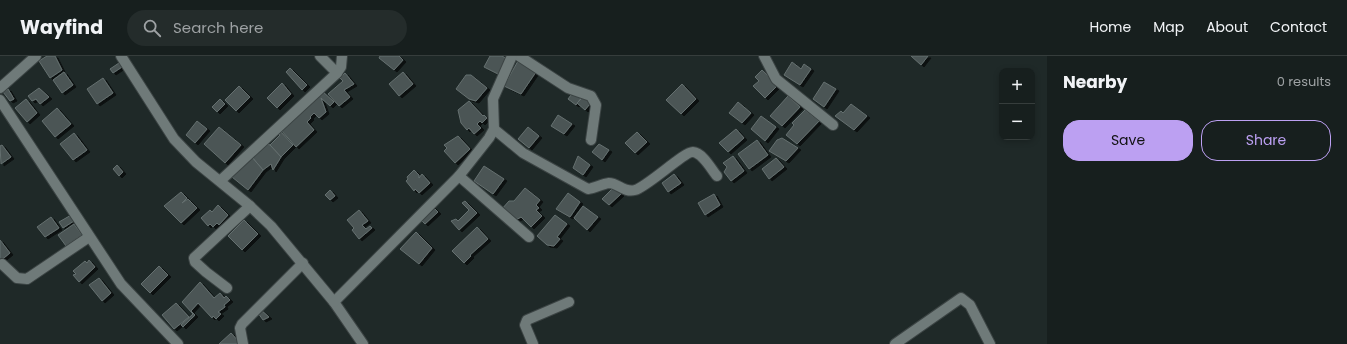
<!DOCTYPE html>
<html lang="en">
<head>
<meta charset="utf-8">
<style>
  :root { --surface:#171f1e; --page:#242c2b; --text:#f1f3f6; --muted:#9ea2a4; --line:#363d3c; --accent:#bca0f2 }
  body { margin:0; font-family:Poppins,sans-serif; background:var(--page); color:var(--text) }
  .controls { position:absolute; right:12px; top:12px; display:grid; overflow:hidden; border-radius:8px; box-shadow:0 2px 6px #0003 }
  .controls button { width:36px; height:36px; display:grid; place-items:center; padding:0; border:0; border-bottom:1px solid var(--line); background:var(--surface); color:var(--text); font:20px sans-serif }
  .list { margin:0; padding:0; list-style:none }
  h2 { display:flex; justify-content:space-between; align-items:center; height:52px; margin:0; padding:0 16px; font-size:17px }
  h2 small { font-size:13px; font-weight:400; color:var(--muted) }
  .actions { display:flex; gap:8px; padding:12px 16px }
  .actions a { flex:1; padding:9px 0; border:1px solid var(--accent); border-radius:16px; text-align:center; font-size:14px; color:var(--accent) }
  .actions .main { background:var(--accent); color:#111 }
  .icon { flex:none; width:22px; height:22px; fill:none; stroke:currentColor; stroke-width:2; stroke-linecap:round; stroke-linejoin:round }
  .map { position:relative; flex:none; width:1047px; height:288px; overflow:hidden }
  header { display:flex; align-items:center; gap:24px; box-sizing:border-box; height:56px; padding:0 20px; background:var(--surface); border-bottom:1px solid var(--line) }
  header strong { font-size:19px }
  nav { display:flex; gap:22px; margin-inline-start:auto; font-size:14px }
  .search { width:280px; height:36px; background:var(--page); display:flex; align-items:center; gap:10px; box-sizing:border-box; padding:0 14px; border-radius:22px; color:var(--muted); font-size:15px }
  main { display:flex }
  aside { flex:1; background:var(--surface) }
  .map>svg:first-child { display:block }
  .building { fill:#4b5554; stroke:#657070; filter:url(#shadow) }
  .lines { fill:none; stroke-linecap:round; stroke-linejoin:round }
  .minor-casing { stroke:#3c4444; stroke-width:12 }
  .minor { stroke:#6f7a79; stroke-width:10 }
</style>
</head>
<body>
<header>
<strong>Wayfind</strong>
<div class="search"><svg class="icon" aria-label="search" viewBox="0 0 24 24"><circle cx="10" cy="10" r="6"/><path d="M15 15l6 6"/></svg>Search here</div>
<nav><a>Home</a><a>Map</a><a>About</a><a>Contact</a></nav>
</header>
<main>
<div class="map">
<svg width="1047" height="288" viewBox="0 0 1047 288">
  <defs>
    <filter id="shadow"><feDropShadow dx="3" dy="2" stdDeviation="0" flood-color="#0009"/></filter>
  </defs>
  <rect width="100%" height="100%" fill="#1f2928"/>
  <g class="building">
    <polygon points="47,0 55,0 62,14 50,22 39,5"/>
    <polygon points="380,0 399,0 403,4 394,14 379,2"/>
    <polygon points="490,0 502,0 509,4 500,19 484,11"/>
    <polygon points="911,0 928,0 921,9"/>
    <polygon points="518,5 536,16 521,38 504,30"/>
    <polygon points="792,6 801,13 804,8 811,13 800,29 784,19"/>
    <polygon points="119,7 122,11 113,17 110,13"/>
    <polygon points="290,12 307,29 302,34 286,16"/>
    <polygon points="762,14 778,29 765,42 753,30 759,25 755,21"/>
    <polygon points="64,16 73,29 62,37 53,24"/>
    <polygon points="403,16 413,28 399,40 389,28"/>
    <polygon points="345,17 354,28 344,34 350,41 339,50 328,38 343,25 340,22"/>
    <polygon points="466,19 471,19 487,32 476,45 469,43 456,33"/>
    <polygon points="103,22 113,37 97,48 87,33"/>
    <polygon points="824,26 836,33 824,51 813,43"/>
    <polygon points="282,27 291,38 277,52 267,42"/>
    <polygon points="682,28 696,43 681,58 666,44"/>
    <polygon points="239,30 250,41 236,55 225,44"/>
    <polygon points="39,32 49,41 40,48 36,43 32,45 28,40"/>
    <polygon points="8,33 14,43 10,45 3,36"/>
    <polygon points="321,34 334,46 330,50 321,42 326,56 319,62 314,57 310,61 311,62 307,66 314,74 296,91 280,73"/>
    <polygon points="574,35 581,42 576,49 568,43"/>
    <polygon points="584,40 593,44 585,54 577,47"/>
    <polygon points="788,40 800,51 782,70 770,60"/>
    <polygon points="26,43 37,57 27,66 15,52"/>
    <polygon points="220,43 225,48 217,56 212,51"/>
    <polygon points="469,45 483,60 484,59 487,62 482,67 480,65 477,68 481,72 474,78 469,72 467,74 461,67 458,54"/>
    <polygon points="738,46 751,57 742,67 729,57"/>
    <polygon points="851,48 867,60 854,74 835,60 841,55 843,57"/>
    <polygon points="57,52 71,68 55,81 42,65"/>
    <polygon points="805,54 819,65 797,88 786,79 794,69 792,67"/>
    <polygon points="558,59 572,68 564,78 551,70"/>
    <polygon points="761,60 776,71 765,85 751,73"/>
    <polygon points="197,65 207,73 195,87 186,79"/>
    <polygon points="219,71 241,89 225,107 204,88"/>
    <polygon points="528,71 539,80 529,92 518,83"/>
    <polygon points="736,73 744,82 728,96 719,87"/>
    <polygon points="280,75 293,89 281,101 270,89 280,79 278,77"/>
    <polygon points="637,76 647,86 635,97 625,87"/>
    <polygon points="74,77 87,94 73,104 60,88"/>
    <polygon points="458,80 470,93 455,107 444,95 447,92 444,89"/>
    <polygon points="782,82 798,92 786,105 769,95 777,84"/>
    <polygon points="757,84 768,99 749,113 738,98"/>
    <polygon points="266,87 270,89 281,101 273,114 271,108 263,114 251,100"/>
    <polygon points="599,88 609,94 602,104 592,96"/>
    <polygon points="2,89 11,101 1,108 0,90"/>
    <polygon points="251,100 263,114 248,134 232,121"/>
    <polygon points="578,100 590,109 583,119 573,112"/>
    <polygon points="733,100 744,115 731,125 724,116 727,111 723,107"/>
    <polygon points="776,102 784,111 769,123 762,113"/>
    <polygon points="117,109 123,116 119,120 113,113"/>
    <polygon points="484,110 504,123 493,138 474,125"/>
    <polygon points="414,114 419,119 419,122 422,118 430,127 419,137 415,133 414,135 406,125 408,123 407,121"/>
    <polygon points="674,118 681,127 668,136 662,127"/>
    <polygon points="614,131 621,138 609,149 602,143"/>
    <polygon points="525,132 540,144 536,149 539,152 536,154 542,160 531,171 521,161 514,165 501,154 509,145 514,145"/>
    <polygon points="330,134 335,140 330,144 325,139"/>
    <polygon points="181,136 187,142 182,147 188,143 197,152 181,167 164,150"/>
    <polygon points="568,137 580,146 570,161 556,153"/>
    <polygon points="714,138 720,149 705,159 698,147"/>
    <polygon points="465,145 477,157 459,174 451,165 456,163 458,165 469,154 462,147"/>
    <polygon points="218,149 228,159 219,169 217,167 213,171 210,168 208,170 201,162 210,154 212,156"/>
    <polygon points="432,150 438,156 425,168 419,162"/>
    <polygon points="583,150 598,161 587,174 574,162"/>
    <polygon points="359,154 368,165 362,169 366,173 370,170 372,172 359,183 352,174 354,172 347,164"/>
    <polygon points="73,158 77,163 63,172 59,166"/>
    <polygon points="555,159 567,168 557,181 560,183 554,190 547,189 537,180"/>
    <polygon points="51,161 59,172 45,181 37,171"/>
    <polygon points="244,164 258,178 242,194 228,180"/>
    <polygon points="74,168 82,179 66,190 58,179"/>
    <polygon points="477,171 488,183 470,199 471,200 464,207 452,195"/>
    <polygon points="416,176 432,192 419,208 400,193"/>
    <polygon points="0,184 10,197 0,205"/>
    <polygon points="89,204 95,211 79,226 73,219 76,218 73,215 85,205 87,207"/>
    <polygon points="159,210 168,219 150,237 141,228"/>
    <polygon points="99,222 111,237 102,245 89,229"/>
    <polygon points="200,226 214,242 220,237 224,242 226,240 230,244 224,249 225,251 218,256 221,258 216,263 213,260 212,262 198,247 191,255 195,259 183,271 181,269 193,258 182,246"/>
    <polygon points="176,247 189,261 174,273 162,259"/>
    <polygon points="261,254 269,261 263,264 258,257"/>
    <polygon points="231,277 240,287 239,288 219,288"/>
  </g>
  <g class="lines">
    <g class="minor-casing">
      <g id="minor">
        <polyline points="121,0 174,83 196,106 250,150 271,170 334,246 363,288"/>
        <polyline points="519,0 568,32 591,40 596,49 591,84"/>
        <polyline points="764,0 776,23 833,69"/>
        <polyline points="337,17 341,11 342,0"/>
        <polyline points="0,32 36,0"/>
        <polyline points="0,44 121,228 178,288"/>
        <path d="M 494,73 L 523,97 L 588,133 C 595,132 602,128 609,127 C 618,127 624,137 635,134 C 647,131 685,95 693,96 C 703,97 711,113 717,120"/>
        <polyline points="459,120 529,181"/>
        <polyline points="220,125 337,17 320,0"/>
        <polyline points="2,208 17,222 27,223 89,181"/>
        <polyline points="227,232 206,216 195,206 194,202 250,150"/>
        <polyline points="334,246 459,120 489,82 494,73 493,43 512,0"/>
        <polyline points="243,288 240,272 242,268 303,207"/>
        <polyline points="533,288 525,269 527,264 569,246"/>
        <polyline points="895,288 961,242 970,249 990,288"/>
      </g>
    </g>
    <use href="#minor" class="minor"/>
  </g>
</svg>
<div class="controls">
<button>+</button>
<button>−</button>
</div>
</div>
<aside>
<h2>Nearby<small>0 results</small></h2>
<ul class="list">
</ul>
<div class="actions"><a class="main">Save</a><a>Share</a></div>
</aside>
</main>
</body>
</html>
